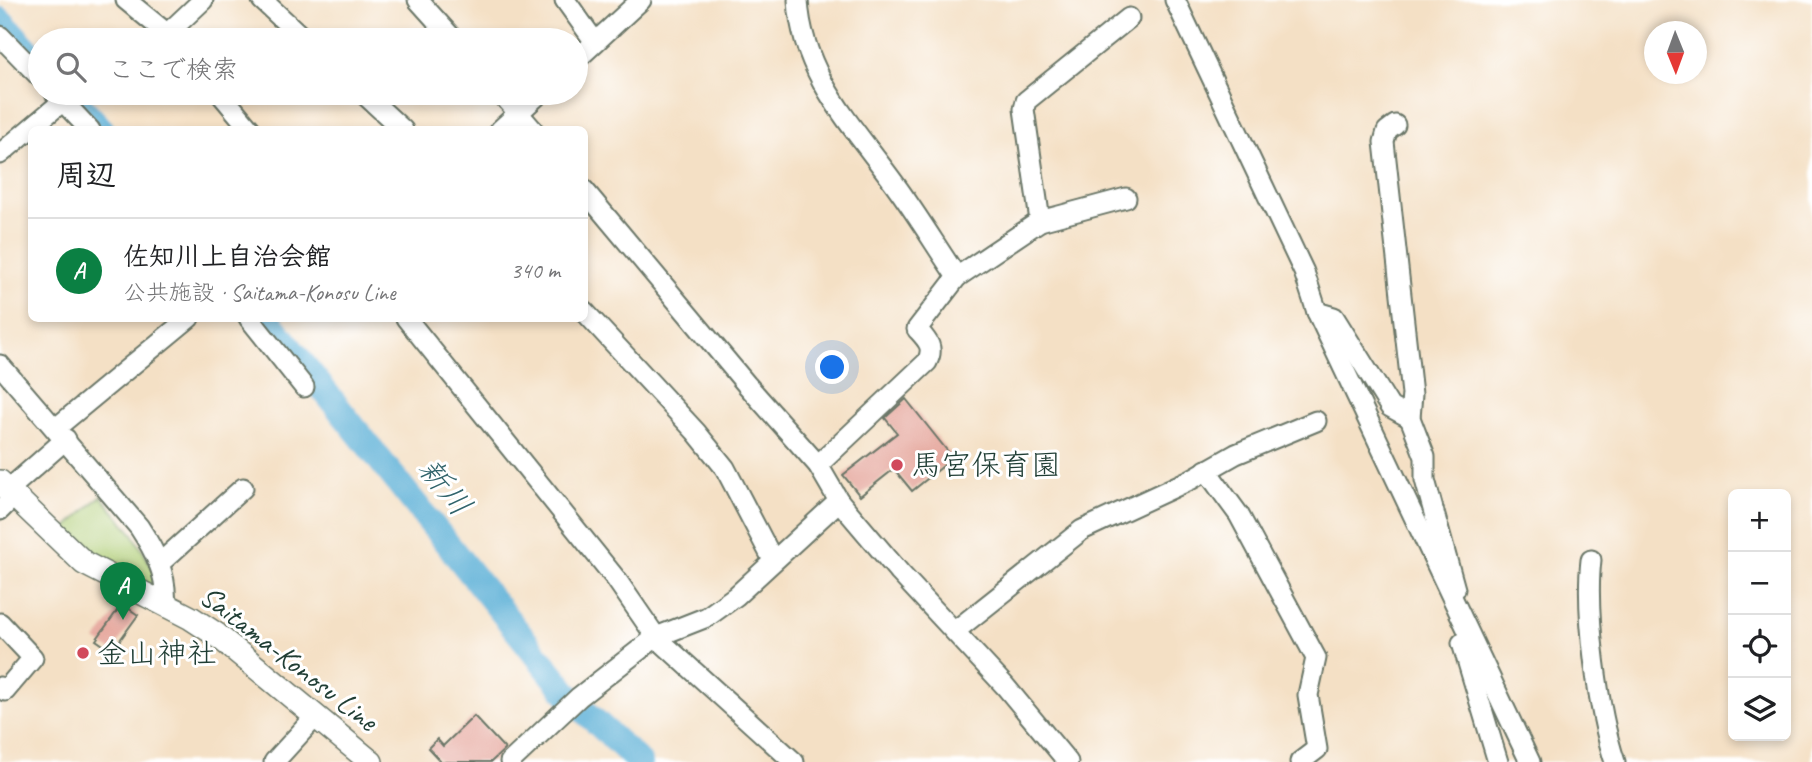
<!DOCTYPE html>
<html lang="ja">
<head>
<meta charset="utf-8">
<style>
  :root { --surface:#fff; --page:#f2f2f2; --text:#202124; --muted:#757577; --line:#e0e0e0; --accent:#0b8043 }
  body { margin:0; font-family:Caveat,"Klee One",sans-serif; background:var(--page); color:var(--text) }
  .controls { position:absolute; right:21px; bottom:21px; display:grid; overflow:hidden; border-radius:10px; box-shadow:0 4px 10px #0003 }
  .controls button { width:63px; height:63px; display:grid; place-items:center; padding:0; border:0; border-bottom:2px solid var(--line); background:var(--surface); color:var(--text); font:35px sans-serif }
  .compass { position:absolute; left:1644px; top:21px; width:63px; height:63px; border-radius:50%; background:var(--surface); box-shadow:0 4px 10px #0003; rotate:179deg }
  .you { position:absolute; left:833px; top:368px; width:24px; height:24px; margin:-18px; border:5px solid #fff; border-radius:50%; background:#1a73e8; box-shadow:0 0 0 10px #1a73e833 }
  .badge { display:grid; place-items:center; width:46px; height:46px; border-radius:50%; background:var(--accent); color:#fff; font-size:23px; font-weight:700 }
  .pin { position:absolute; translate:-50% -58px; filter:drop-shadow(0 2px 4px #0008) }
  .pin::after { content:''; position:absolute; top:37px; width:24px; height:21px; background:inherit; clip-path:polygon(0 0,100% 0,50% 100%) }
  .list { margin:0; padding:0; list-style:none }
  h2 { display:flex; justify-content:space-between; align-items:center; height:91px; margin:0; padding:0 28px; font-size:30px }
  h2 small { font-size:23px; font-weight:400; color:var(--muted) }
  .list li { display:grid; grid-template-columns:46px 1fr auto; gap:21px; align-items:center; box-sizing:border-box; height:105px; padding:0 28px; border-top:2px solid var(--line) }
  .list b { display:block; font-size:26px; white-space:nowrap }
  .list p { margin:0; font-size:23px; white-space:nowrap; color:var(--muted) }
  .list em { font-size:23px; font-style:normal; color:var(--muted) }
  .icon { flex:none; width:38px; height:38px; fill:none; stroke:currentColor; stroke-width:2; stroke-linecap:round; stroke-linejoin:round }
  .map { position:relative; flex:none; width:1812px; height:762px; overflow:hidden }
  .search { position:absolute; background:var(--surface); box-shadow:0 4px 10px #0003; left:28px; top:28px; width:560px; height:77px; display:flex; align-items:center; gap:18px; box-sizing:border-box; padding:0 24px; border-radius:38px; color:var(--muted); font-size:26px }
  .panel { position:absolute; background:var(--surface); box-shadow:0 4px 10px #0003; left:28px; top:126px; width:560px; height:196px; border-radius:10px }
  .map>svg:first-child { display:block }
  .green { fill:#aecc73; stroke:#668454; stroke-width:2 }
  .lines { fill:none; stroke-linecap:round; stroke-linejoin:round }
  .river { stroke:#59aed5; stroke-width:26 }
  .building { fill:#e6a99f }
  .minor-casing { stroke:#6a7667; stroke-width:23 }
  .major-casing { stroke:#6a7667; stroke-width:26 }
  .minor { stroke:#fff; stroke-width:19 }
  .major { stroke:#fff; stroke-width:23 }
  .poi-dot { fill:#d1495b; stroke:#fff; stroke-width:2.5 }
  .labels { text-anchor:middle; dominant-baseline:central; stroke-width:6; stroke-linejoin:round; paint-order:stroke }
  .poi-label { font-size:30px; fill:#1f3d34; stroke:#fff; text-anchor:start }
  .street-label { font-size:30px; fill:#1f3d34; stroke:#fff }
  .water-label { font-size:32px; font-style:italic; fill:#33656c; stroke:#fff }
</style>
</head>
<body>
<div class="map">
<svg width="1812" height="762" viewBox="0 0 1812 762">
  <rect width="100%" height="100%" fill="#fff"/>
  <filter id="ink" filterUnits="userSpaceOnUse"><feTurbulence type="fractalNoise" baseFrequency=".0143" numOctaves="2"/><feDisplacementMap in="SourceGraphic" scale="14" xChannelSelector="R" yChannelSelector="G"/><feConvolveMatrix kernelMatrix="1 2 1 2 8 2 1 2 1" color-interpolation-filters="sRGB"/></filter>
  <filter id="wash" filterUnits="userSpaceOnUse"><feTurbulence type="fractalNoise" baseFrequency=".00686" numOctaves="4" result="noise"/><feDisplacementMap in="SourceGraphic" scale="28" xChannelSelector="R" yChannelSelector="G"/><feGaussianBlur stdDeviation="1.57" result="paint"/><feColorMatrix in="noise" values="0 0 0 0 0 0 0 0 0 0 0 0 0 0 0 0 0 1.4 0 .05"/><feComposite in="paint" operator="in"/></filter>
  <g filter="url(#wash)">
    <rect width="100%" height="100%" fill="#f4e0c5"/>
    <polygon class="green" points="101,496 133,534 157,576 151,585 107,562 65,529"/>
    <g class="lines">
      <g class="river">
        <polyline points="0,20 40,63"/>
        <polyline points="68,93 102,130"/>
        <polyline points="266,318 571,698"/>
        <polyline points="580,707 639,762"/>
      </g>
    </g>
    <g id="blocks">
      <g class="building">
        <polygon points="906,399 953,458 912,491 894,469 860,496 843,475 897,433 885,418"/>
        <polygon points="122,604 138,615 112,651 96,640"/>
        <polygon points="474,716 505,749 491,762 441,762 428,748 437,739 443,746"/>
      </g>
    </g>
  </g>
  <g filter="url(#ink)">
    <use href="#blocks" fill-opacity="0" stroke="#6a7667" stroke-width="2"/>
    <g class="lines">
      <g class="minor-casing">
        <g id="minor">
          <polyline points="126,0 175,40"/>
          <polyline points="262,0 305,40"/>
          <polyline points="418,0 454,40"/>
          <polyline points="565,0 595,42"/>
          <path d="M 798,0 C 802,75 853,126 894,183 C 916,213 936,246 957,277 L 917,329 C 927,340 935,347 927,362 L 818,465"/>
          <polyline points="1175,0 1304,272 1317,312 1530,762"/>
          <polyline points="168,33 203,0"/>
          <polyline points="0,36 40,77"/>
          <polyline points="576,60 641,0"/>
          <polyline points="55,93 90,130"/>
          <polyline points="220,93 251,130"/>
          <polyline points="363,93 403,130"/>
          <polyline points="501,93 533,130"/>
          <polyline points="1395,125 1387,131 1384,142 1412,394 1410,418 1425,457 1425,480 1455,589"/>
          <polyline points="500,130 540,93"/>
          <polyline points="0,154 63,101"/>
          <polyline points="584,190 747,385 818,465 839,501 900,573 1005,686 1068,762"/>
          <polyline points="1040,221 1024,109 1026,101 1129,18"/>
          <polyline points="957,277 1040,221 1126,198"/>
          <polyline points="584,311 696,432 725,468 773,560"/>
          <polyline points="1317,312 1334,317 1390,407 1410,418"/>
          <polyline points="249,318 304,387"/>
          <polyline points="406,318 616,579 656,637 794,762"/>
          <path d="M 0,365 L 139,527 C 154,550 168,575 165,604"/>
          <polyline points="56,428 189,318"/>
          <polyline points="1206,470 1239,515 1316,658 1308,695 1317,749 1300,762"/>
          <polyline points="8,490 66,439"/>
          <polyline points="0,510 14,496"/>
          <path d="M 1591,560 C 1585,612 1598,711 1615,762"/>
          <polyline points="159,564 243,488"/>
          <polyline points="0,623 33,658 5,691 0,687"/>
          <polyline points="955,631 1082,530 1190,480 1236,454 1316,421"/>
          <polyline points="1462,643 1498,762"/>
          <polyline points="274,762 316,716"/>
          <polyline points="510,762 579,697 656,637 707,617 736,596 839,501"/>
        </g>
      </g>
      <g class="major-casing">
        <polyline id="major" points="0,482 84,563 191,618 217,635 371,762"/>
      </g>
      <use href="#minor" class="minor"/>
      <use href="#major" class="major"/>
    </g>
  </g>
  <g class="poi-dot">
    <circle cx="897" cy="465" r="7"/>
    <circle cx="83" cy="653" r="7"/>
  </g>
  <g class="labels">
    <g class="poi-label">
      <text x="911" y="465">馬宮保育園</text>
      <text x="97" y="653">金山神社</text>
    </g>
    <g class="street-label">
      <text transform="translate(289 658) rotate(38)">Saitama-Konosu Line</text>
    </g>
    <g class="water-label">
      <text transform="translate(445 487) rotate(51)">新川</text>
    </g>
  </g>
</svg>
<div class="controls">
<button>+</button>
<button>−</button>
<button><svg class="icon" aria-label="locate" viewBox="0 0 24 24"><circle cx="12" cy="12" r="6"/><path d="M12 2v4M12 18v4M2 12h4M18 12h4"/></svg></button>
<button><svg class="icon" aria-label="layers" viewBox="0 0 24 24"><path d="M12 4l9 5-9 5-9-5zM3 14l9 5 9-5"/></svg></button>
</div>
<svg class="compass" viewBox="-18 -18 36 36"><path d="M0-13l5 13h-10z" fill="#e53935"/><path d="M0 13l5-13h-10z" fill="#757577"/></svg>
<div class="you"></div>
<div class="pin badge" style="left:123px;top:620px">A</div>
<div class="search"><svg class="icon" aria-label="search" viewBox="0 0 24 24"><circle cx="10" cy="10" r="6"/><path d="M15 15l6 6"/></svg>ここで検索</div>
<section class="panel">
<h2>周辺<small></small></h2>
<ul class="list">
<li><span class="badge">A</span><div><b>佐知川上自治会館</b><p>公共施設 · Saitama-Konosu Line</p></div><em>340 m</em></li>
</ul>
</section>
</div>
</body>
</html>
